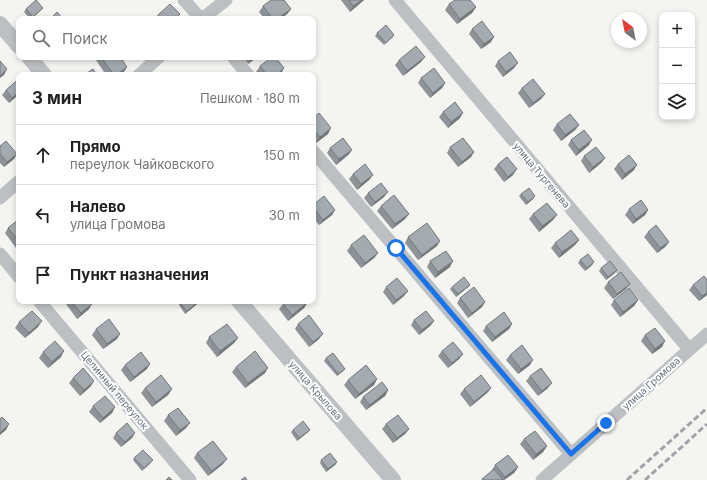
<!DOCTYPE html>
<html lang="ru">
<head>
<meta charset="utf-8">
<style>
  :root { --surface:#fff; --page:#f2f2f2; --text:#222; --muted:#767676; --line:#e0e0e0 }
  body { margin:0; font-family:Inter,sans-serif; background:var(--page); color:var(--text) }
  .controls { position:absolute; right:12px; top:12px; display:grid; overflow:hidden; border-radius:8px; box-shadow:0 2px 6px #0003 }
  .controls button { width:36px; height:36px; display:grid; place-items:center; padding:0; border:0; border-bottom:1px solid var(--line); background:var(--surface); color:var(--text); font:20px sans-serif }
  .compass { position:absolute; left:611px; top:12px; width:36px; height:36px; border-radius:50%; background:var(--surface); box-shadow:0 2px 6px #0003; rotate:328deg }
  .stop { position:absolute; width:12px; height:12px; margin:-9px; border:3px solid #1a73e8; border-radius:50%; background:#fff }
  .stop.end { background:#1a73e8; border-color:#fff; box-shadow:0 1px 4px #0008 }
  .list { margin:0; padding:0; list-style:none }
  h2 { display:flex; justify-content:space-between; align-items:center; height:52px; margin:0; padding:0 16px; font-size:17px }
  h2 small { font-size:13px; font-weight:400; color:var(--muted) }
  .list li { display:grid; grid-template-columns:26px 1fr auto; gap:12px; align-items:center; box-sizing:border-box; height:60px; padding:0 16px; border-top:1px solid var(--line) }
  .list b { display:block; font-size:15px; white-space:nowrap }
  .list p { margin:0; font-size:13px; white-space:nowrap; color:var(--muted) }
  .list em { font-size:13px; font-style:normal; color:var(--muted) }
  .icon { flex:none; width:22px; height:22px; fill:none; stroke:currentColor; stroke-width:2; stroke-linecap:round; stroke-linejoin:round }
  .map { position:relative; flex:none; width:707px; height:480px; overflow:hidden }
  .search { position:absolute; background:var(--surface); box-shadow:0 2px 6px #0003; left:16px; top:16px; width:300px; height:44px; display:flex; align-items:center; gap:10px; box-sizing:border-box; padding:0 14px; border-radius:8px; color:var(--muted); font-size:15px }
  .panel { position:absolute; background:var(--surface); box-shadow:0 2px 6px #0003; left:16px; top:72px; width:300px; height:232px; border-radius:8px }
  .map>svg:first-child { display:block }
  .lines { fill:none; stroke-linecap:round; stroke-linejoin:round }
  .minor { stroke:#bcc0c3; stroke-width:13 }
  .tertiary { stroke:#bcc0c3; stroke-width:16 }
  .rail { stroke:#9ea4a8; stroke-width:3; stroke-dasharray:6 3; stroke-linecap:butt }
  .wall { fill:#8d9397 }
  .shaded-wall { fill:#73787b }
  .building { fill:#a4abb0; stroke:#73787b }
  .route { stroke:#1a73e8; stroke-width:5 }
  .labels { text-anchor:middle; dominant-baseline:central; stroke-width:4; stroke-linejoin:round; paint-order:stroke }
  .street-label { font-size:10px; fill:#66747f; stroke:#fff }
</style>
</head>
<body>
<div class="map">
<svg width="707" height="480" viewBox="0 0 707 480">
  <rect width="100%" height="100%" fill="#f4f4f1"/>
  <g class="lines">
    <g class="minor">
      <polyline points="184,0 201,19"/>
      <polyline points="395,0 689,349"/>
      <polyline points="202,19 226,0"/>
      <polyline points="233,57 248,75"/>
      <polyline points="139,75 159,57"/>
      <polyline points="313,151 571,454"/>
      <polyline points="0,198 19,181"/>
      <polyline points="0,254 19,277"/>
      <polyline points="39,301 190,480"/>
      <polyline points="542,480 707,334"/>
    </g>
    <g class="tertiary">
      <polyline points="0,24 19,46"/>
      <polyline points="29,57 44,75"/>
      <polyline points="239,301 393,480"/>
    </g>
    <g class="rail">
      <polyline points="627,480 707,408"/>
      <polyline points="645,480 707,424"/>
    </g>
  </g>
  <g class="wall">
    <polygon points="341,0 364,0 350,12"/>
    <polygon points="449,4 476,7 472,13 457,24 445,10"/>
    <polygon points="263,6 291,9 287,14 280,19 265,19 259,12"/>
    <polygon points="43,8 32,19 30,19 24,12 26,9"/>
    <polygon points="180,14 177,19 155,19 158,15"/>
    <polygon points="472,29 491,42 481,49 469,34"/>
    <polygon points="377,33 394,35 392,38 384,45 375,36"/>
    <polygon points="94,57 120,57 127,67 123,73 120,75 106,75"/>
    <polygon points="242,57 257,57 248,64"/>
    <polygon points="399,60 421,62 403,76 395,65"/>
    <polygon points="498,61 514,68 503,77 495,66"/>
    <polygon points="260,66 281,74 279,75 259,75 256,72"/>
    <polygon points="421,78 445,83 442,88 430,98 418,83"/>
    <polygon points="19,79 19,94 9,103 2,95 6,90"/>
    <polygon points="522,88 545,94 541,99 529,108 518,93"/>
    <polygon points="443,112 460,118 448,128 439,117"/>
    <polygon points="313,118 328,134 316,143 313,139"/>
    <polygon points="557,124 579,125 575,130 561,141 553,130"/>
    <polygon points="571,140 589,145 576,156 568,145"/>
    <polygon points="0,146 14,159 4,167 0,163"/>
    <polygon points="450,147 474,152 471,157 458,167 447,153"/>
    <polygon points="330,148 352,150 348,155 336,165 327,153"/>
    <polygon points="584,156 605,158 601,163 589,173 581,161"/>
    <polygon points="498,164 513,175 504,182 494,169"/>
    <polygon points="618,164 634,170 622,180 614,169"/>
    <polygon points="353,174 373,175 369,180 357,190 349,179"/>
    <polygon points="368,193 384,197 371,207 364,198"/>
    <polygon points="521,194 533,199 526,205 519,196"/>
    <polygon points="313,205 335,210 332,215 319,225 313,217"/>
    <polygon points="381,206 409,214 405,219 392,229 377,211"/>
    <polygon points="629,209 648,210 645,215 633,224 625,215"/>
    <polygon points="533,214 553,220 539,232 529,219"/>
    <polygon points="19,219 19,246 16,248 5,233 8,228"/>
    <polygon points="648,232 669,242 665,247 657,253 644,237"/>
    <polygon points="408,237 437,246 418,260 405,243"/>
    <polygon points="579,240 575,245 559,258 551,248 555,243"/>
    <polygon points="351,245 378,253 374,258 361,268 347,251"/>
    <polygon points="580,260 594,262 592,265 585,271 578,263"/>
    <polygon points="430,261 450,267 435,278 427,267"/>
    <polygon points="601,268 615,273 606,280 599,271"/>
    <polygon points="707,280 707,295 699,301 689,290 693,285"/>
    <polygon points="608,282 626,289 613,299 604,288"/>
    <polygon points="470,285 468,287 456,297 450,289 452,287"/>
    <polygon points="386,287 404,296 393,305 383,292"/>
    <polygon points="460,298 485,302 482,307 468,318 457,303"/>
    <polygon points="614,300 638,300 634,306 620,317 611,305"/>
    <polygon points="68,301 90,301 89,309 77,319 66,304"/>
    <polygon points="180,303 197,304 185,314 179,305"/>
    <polygon points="307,303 304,308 288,321 279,309 283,304"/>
    <polygon points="414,320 434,321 430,326 419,335 411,325"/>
    <polygon points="19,322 38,327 25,338 15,328"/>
    <polygon points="298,324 319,339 309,347 295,329"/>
    <polygon points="512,324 509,329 492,342 483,331 486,326"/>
    <polygon points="96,329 117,339 103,349 92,335"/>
    <polygon points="645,335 662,347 652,354 641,341"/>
    <polygon points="209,337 238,338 234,343 217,357 206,343"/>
    <polygon points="442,351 463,354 459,359 448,368 438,356"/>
    <polygon points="43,352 61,357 48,368 39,358"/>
    <polygon points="510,355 530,365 518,374 506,360"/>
    <polygon points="326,358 345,369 343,371 337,376 324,361"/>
    <polygon points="125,365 147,369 130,382 121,370"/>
    <polygon points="236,367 265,373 245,388 232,372"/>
    <polygon points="530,376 548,388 538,396 526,381"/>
    <polygon points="73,378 91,386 80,396 69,383"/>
    <polygon points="377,379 374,385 355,399 344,385 348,380"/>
    <polygon points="145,388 172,389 168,395 152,407 141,393"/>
    <polygon points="491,388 487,393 470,407 460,394 464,389"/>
    <polygon points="388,390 385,396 366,410 360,402 363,397"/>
    <polygon points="93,406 115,407 112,413 100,423 89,412"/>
    <polygon points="168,415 186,428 176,436 164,421"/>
    <polygon points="386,424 409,429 405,434 393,443 382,429"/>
    <polygon points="293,430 308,432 297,441 291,432"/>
    <polygon points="116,433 135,433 132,438 121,447 113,438"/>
    <polygon points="524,439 547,446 543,452 533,460 520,444"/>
    <polygon points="197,453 223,464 208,476 194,458"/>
    <polygon points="134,458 151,463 142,471 133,460"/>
    <polygon points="321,460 337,462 335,465 326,472 320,463"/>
    <polygon points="495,465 518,467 514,473 504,480 481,480 492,471 492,470"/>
  </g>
  <g class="shaded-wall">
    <polygon points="362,0 364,0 350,12 353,6"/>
    <polygon points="476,7 472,13 457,24 460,19"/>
    <polygon points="291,9 287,14 280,19 277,19"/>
    <polygon points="494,37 491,42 481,49 484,44"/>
    <polygon points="254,57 257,57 248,64 251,59"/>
    <polygon points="425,57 421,62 403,76 407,71"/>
    <polygon points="518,63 514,68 503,77 506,72"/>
    <polygon points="127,67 123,73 120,75 116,75"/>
    <polygon points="284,68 281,74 279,75 276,75"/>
    <polygon points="7,69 4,75 0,78 0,76"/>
    <polygon points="445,83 442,88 430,98 433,93"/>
    <polygon points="19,92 19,94 9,103 12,98"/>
    <polygon points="545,94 541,99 529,108 533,103"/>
    <polygon points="463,113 460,118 448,128 451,122"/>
    <polygon points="579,125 575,130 561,141 565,135"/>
    <polygon points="331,128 328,134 316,143 320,137"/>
    <polygon points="592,140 589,145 576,156 579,150"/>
    <polygon points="352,150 348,155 336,165 339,159"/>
    <polygon points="474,152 471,157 458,167 462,162"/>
    <polygon points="17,154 14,159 4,167 7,162"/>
    <polygon points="605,158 601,163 589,173 593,167"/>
    <polygon points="637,165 634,170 622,180 625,174"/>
    <polygon points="517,169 513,175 504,182 508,177"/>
    <polygon points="373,175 369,180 357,190 361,184"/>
    <polygon points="388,192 384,197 371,207 375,202"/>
    <polygon points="535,196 533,199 526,205 528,202"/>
    <polygon points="335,210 332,215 319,225 323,220"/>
    <polygon points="648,210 645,215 633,224 636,219"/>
    <polygon points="409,214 405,219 392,229 395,224"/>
    <polygon points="557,215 553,220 539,232 542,226"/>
    <polygon points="579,240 575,245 559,258 562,252"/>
    <polygon points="440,241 437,246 418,260 422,255"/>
    <polygon points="669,242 665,247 657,253 660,248"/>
    <polygon points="378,253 374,258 361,268 365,263"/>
    <polygon points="453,261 450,267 435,278 438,272"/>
    <polygon points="594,262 592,265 585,271 587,268"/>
    <polygon points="617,270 615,273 606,280 608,277"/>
    <polygon points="630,284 626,289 613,299 617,294"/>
    <polygon points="470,285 468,287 456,297 458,294"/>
    <polygon points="408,291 404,296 393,305 396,300"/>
    <polygon points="707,293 707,295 699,301 702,296"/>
    <polygon points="638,300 634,306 620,317 623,312"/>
    <polygon points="199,301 197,304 185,314 187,311"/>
    <polygon points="485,302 482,307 468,318 472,313"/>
    <polygon points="307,303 304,308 288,321 292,315"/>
    <polygon points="92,304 89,309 77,319 81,313"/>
    <polygon points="42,321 38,327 25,338 29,333"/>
    <polygon points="434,321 430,326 419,335 422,330"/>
    <polygon points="512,324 509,329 492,342 495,337"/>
    <polygon points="120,334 117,339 103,349 107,344"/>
    <polygon points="323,334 319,339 309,347 313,342"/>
    <polygon points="238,338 234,343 217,357 220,351"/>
    <polygon points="665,341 662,347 652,354 655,349"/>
    <polygon points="64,351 61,357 48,368 52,362"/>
    <polygon points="463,354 459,359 448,368 452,363"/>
    <polygon points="533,360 530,365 518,374 521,369"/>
    <polygon points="150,364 147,369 130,382 134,377"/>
    <polygon points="268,368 265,373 245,388 248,383"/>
    <polygon points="345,369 343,371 337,376 338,374"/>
    <polygon points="377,379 374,385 355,399 359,394"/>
    <polygon points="94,381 91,386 80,396 84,390"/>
    <polygon points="552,383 548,388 538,396 542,391"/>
    <polygon points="491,388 487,393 470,407 474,402"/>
    <polygon points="172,389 168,395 152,407 156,402"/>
    <polygon points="388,390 385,396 366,410 370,405"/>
    <polygon points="115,407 112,413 100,423 103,418"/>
    <polygon points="190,423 186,428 176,436 180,430"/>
    <polygon points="9,424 6,430 0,435 0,433"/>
    <polygon points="409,429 405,434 393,443 397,438"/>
    <polygon points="310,430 308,432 297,441 299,438"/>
    <polygon points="135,433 132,438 121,447 125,442"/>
    <polygon points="547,446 543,452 533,460 536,454"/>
    <polygon points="227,459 223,464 208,476 212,471"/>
    <polygon points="337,462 335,465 326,472 328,469"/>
    <polygon points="518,467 514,473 504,480 503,480 505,477"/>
  </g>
  <g class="building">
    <polygon points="36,0 43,8 33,17 26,9"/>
    <polygon points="271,0 284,0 291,9 277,19 273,19 263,6"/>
    <polygon points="349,0 362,0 353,6"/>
    <polygon points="455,0 470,0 476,7 460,19 449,4"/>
    <polygon points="170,4 180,14 175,19 161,19 158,15"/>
    <polygon points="57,12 63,19 50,19"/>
    <polygon points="482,21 494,37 484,44 472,29"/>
    <polygon points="386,25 394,35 386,43 377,33"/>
    <polygon points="416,46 425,57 407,71 399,60"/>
    <polygon points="510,52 518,63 506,72 498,61"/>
    <polygon points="101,57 120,57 127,67 116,75 114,75"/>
    <polygon points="272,57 275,57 284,68 276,75 267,75 260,66"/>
    <polygon points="0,61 7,69 0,76"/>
    <polygon points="434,68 445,83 433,93 421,78"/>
    <polygon points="93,69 97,75 84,75"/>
    <polygon points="195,72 197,75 191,75"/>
    <polygon points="19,79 19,92 12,98 6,90"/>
    <polygon points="533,79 545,94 533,103 522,88"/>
    <polygon points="455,102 463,113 451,122 443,112"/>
    <polygon points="319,113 331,128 320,137 313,129 313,118"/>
    <polygon points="570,114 579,125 565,135 557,124"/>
    <polygon points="584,130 592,140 579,150 571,140"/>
    <polygon points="343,138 352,150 339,159 330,148"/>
    <polygon points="463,138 474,152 462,162 450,147"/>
    <polygon points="6,141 17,154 7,162 0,154 0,146"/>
    <polygon points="596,147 605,158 593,167 584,156"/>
    <polygon points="629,155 637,165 625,174 618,164"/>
    <polygon points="507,157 517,169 508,177 498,164"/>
    <polygon points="365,164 373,175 361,184 353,174"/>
    <polygon points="381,183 388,192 375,202 368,193"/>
    <polygon points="529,188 535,196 528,202 521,194"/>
    <polygon points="394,195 409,214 395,224 381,206"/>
    <polygon points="324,196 335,210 323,220 313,207 313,205"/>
    <polygon points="641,200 648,210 636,219 629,209"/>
    <polygon points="547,203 557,215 542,226 533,214"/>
    <polygon points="19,219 19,241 8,228"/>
    <polygon points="427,223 440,241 422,255 408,237"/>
    <polygon points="656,225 669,242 660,248 648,232"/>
    <polygon points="571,230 579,240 562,252 555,243"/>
    <polygon points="364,235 378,253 365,263 351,245"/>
    <polygon points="446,251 453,261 438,272 430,261"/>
    <polygon points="588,254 594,262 587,268 580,260"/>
    <polygon points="610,261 617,270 608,277 601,268"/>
    <polygon points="621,272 630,284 617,294 608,282"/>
    <polygon points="704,276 707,280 707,293 702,296 693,285"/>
    <polygon points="464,277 470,285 458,294 452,287"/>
    <polygon points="397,278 408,291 396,300 386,287"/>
    <polygon points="474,287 485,302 472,313 460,298"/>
    <polygon points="629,288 638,300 623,312 614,300"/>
    <polygon points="71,301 90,301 92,304 81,313"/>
    <polygon points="182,301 199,301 187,311 180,303"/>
    <polygon points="286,301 306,301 307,303 292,315 283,304"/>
    <polygon points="32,311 42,321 29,333 19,322"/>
    <polygon points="426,311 434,321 422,330 414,320"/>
    <polygon points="504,312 512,324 495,337 486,326"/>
    <polygon points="309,315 323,334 313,342 298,324"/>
    <polygon points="109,319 120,334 107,344 96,329"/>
    <polygon points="227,324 238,338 220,351 209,337"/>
    <polygon points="655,328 665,341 655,349 645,335"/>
    <polygon points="55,341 64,351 52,362 43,352"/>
    <polygon points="453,342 463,354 452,363 442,351"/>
    <polygon points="522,345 533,360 521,369 510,355"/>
    <polygon points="255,351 268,368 248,383 236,367"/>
    <polygon points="141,352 150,364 134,377 125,365"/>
    <polygon points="333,353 345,369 338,374 326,358"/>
    <polygon points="366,365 377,379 359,394 348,380"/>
    <polygon points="83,368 94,381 84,390 73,378"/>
    <polygon points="541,368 552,383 542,391 530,376"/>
    <polygon points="161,375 172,389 156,402 145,388"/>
    <polygon points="481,375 491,388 474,402 464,389"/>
    <polygon points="382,382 388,390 370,405 363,397"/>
    <polygon points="105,396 115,407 103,418 93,406"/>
    <polygon points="178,408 190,423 180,430 168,415"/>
    <polygon points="398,415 409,429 397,438 386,424"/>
    <polygon points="2,417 9,424 0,433 0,419"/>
    <polygon points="303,421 310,430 299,438 293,430"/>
    <polygon points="127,423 135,433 125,442 116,433"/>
    <polygon points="535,431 547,446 536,454 524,439"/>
    <polygon points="213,441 227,459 212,471 197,453"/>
    <polygon points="143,450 153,460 144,468 134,458"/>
    <polygon points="330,453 337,462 328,469 321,460"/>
    <polygon points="508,455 518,467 505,477 495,465"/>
    <polygon points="494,469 503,480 483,480 482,479"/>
    <polygon points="169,477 172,480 166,480"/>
    <polygon points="245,477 247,480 241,480"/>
  </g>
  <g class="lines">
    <polyline class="route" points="396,248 571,454 606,423"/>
  </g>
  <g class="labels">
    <g class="street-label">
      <text transform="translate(542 175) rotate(50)">улица Тургенева</text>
      <text transform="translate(651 383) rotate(-42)">улица Громова</text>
      <text transform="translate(115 390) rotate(50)">Целинный переулок</text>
      <text transform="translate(316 390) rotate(49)">улица Крылова</text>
    </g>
  </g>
</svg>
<div class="controls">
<button>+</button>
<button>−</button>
<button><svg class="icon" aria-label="layers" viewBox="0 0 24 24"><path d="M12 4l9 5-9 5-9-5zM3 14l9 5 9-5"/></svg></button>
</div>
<svg class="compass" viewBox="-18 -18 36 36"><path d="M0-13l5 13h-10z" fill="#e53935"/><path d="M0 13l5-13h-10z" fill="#767676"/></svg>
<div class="stop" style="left:396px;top:248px"></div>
<div class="stop end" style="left:606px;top:423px"></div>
<div class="search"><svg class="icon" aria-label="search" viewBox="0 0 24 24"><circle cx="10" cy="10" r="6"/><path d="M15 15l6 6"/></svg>Поиск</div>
<section class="panel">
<h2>3 мин<small>Пешком · 180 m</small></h2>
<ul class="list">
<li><svg class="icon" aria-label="ahead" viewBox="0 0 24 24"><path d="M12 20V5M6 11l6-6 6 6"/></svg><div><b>Прямо</b><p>переулок Чайковского</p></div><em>150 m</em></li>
<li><svg class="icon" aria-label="left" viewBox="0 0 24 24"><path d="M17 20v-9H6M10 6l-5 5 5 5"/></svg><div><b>Налево</b><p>улица Громова</p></div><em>30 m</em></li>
<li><svg class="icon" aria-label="arrive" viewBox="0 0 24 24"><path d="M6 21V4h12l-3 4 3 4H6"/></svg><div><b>Пункт назначения</b></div></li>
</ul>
</section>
</div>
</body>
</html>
